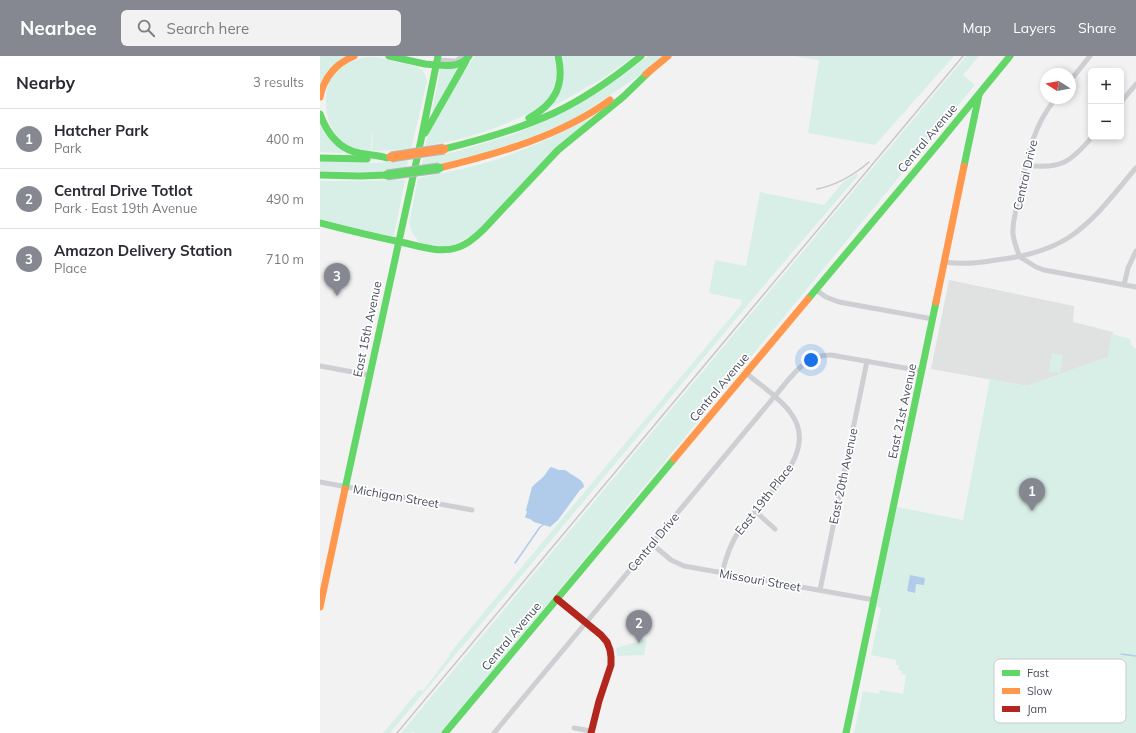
<!DOCTYPE html>
<html lang="en">
<head>
<meta charset="utf-8">
<style>
  :root { --surface:#fff; --page:#f2f2f3; --text:#2b2b33; --muted:#7c7c81; --line:#e1e1e2; --accent:#858791 }
  body { margin:0; font-family:Mulish,sans-serif; background:var(--page); color:var(--text) }
  .controls { position:absolute; right:12px; top:12px; display:grid; overflow:hidden; border-radius:6px; box-shadow:0 2px 6px #0003 }
  .controls button { width:36px; height:36px; display:grid; place-items:center; padding:0; border:0; border-bottom:1px solid var(--line); background:var(--surface); color:var(--text); font:20px sans-serif }
  .compass { position:absolute; left:720px; top:12px; width:36px; height:36px; border-radius:50%; background:var(--surface); box-shadow:0 2px 6px #0003; rotate:281deg }
  .you { position:absolute; left:491px; top:304px; width:14px; height:14px; margin:-10px; border:3px solid #fff; border-radius:50%; background:#1a73e8; box-shadow:0 0 0 6px #1a73e833 }
  .badge { display:grid; place-items:center; width:26px; height:26px; border-radius:50%; background:var(--accent); color:#fff; font-size:13px; font-weight:700 }
  .pin { position:absolute; translate:-50% -33px; filter:drop-shadow(0 1px 2px #0008) }
  .pin::after { content:''; position:absolute; top:21px; width:14px; height:12px; background:inherit; clip-path:polygon(0 0,100% 0,50% 100%) }
  .list { margin:0; padding:0; list-style:none }
  h2 { display:flex; justify-content:space-between; align-items:center; height:52px; margin:0; padding:0 16px; font-size:17px }
  h2 small { font-size:13px; font-weight:400; color:var(--muted) }
  .list li { display:grid; grid-template-columns:26px 1fr auto; gap:12px; align-items:center; box-sizing:border-box; height:60px; padding:0 16px; border-top:1px solid var(--line) }
  .list b { display:block; font-size:15px; white-space:nowrap }
  .list p { margin:0; font-size:13px; white-space:nowrap; color:var(--muted) }
  .list em { font-size:13px; font-style:normal; color:var(--muted) }
  .icon { flex:none; width:22px; height:22px; fill:none; stroke:currentColor; stroke-width:2; stroke-linecap:round; stroke-linejoin:round }
  .map { position:relative; flex:none; width:816px; height:677px; overflow:hidden }
  header { display:flex; align-items:center; gap:24px; box-sizing:border-box; height:56px; padding:0 20px; background:var(--accent); color:#fff }
  header strong { font-size:19px }
  nav { display:flex; gap:22px; margin-inline-start:auto; font-size:14px }
  .search { width:280px; height:36px; background:var(--page); display:flex; align-items:center; gap:10px; box-sizing:border-box; padding:0 14px; border-radius:6px; color:var(--muted); font-size:15px }
  main { display:flex }
  aside { flex:1; background:var(--surface) }
  .map>svg:first-child { display:block }
  .education { fill:#e0e1e1 }
  .green { fill:#d8efe8 }
  .water { fill:#b0ccea }
  .lines { fill:none; stroke-linecap:round; stroke-linejoin:round }
  .stream { stroke:#b0ccea; stroke-width:1.5 }
  .street { stroke:#cecfd2; stroke-width:5 }
  .fast { stroke:#63d668; stroke-width:7 }
  .slow { stroke:#ff974d; stroke-width:7 }
  .jam { stroke:#b3261e; stroke-width:7 }
  .rail { stroke:#c8c8cb; stroke-width:1.5 }
  .fast-bridge-casing { stroke:#b7b9c0; stroke-width:11; stroke-linecap:butt }
  .slow-bridge-casing { stroke:#b7b9c0; stroke-width:11; stroke-linecap:butt }
  .fast-bridge { stroke:#63d668; stroke-width:9 }
  .slow-bridge { stroke:#ff974d; stroke-width:9 }
  .labels { text-anchor:middle; dominant-baseline:central; stroke-width:3.5; stroke-linejoin:round; paint-order:stroke }
  .street-label { font-size:12px; fill:#4a4e5d; stroke:#fff }
  .key { fill:#fff; stroke:#c9cace; stroke-width:1 }
  .key-label { font-size:11px; fill:#4a4e5d }
</style>
</head>
<body>
<header>
<strong>Nearbee</strong>
<div class="search"><svg class="icon" aria-label="search" viewBox="0 0 24 24"><circle cx="10" cy="10" r="6"/><path d="M15 15l6 6"/></svg>Search here</div>
<nav><a>Map</a><a>Layers</a><a>Share</a></nav>
</header>
<main>
<aside>
<h2>Nearby<small>3 results</small></h2>
<ul class="list">
<li><span class="badge">1</span><div><b>Hatcher Park</b><p>Park</p></div><em>400 m</em></li>
<li><span class="badge">2</span><div><b>Central Drive Totlot</b><p>Park · East 19th Avenue</p></div><em>490 m</em></li>
<li><span class="badge">3</span><div><b>Amazon Delivery Station</b><p>Place</p></div><em>710 m</em></li>
</ul>
</aside>
<div class="map">
<svg width="816" height="677" viewBox="0 0 816 677">
  <rect width="100%" height="100%" fill="#f2f2f2"/>
  <polygon class="education" points="629,224 754,250 753,266 793,276 788,301 707,330 611,313"/>
  <g class="green">
    <polygon points="0,0 26,0 0,28"/>
    <path d="M 155,0 L 233,0 C 240,16 236,39 221,51 C 215,56 207,58 199,62 C 183,69 165,76 147,81 C 134,85 119,87 105,90 C 113,59 137,26 155,0 Z"/>
    <polygon points="241,0 314,0 285,21 230,52"/>
    <polygon points="328,0 343,0 323,17 277,48 252,64 214,80 165,97 101,112 103,103 138,95 192,79 235,60 309,15"/>
    <polygon points="473,0 634,0 555,89 488,77 499,4"/>
    <polygon points="646,0 659,0 643,19 655,29 192,591 120,677 95,677 92,675 91,677 81,677"/>
    <path d="M 46,1 L 56,1 L 98,11 C 104,15 105,18 107,25 L 91,93 L 52,95 L 53,79 L 52,78 L 51,95 C 46,94 40,94 35,92 C 8,85 0,47 10,23 C 19,11 31,5 46,1 Z"/>
    <polygon points="122,12 131,13 137,12 138,14 114,55 112,55 119,19 120,14"/>
    <path d="M 270,62 L 155,177 L 134,189 L 122,191 L 102,188 L 98,185 L 92,176 L 89,168 L 98,122 C 116,118 135,115 153,110 C 194,100 232,82 270,62 Z"/>
    <polygon points="0,67 23,95 23,97 0,96"/>
    <polygon points="0,105 47,107 88,105 86,114 58,116 0,115"/>
    <polygon points="538,117 537,121 447,226 70,677 63,677 99,634 103,635 130,599 129,598 421,249 422,244 389,237 395,204 426,210 440,136 504,149 523,126"/>
    <polygon points="85,124 74,179 68,181 0,163 0,125 39,125"/>
    <polygon points="792,278 810,283 811,289 816,293 816,677 534,677 543,635 559,638 560,634 583,638 586,619 582,618 582,615 578,614 579,609 576,609 576,604 551,599 561,552 556,551 577,451 643,464 670,323 707,330 788,301"/>
    <polygon points="732,297 743,299 740,317 729,315"/>
    <polygon points="327,583 324,599 297,600 296,592"/>
  </g>
  <g class="water">
    <path d="M 231,411 L 239,414 L 244,414 L 247,415 C 252,420 264,423 264,431 L 260,434 L 238,464 L 230,471 L 214,466 L 210,463 L 206,462 L 205,461 L 207,456 L 206,454 L 212,431 C 216,426 221,424 225,419 C 227,416 228,413 231,411 Z"/>
    <polygon points="590,519 605,522 604,529 596,528 595,537 587,535"/>
  </g>
  <g class="lines">
    <g class="stream">
      <polyline points="195,507 220,471 223,469"/>
      <polyline points="801,598 816,600"/>
    </g>
    <g class="street">
      <polyline points="117,4 136,5 143,0"/>
      <polyline points="750,25 770,0"/>
      <polyline points="801,46 816,28"/>
      <path d="M 706,109 C 740,114 751,106 772,81"/>
      <path d="M 700,201 C 697,194 694,186 693,178 C 692,165 697,151 700,138 C 707,103 712,71 736,42"/>
      <polyline points="700,201 716,211 724,214 816,231"/>
      <path d="M 625,206 C 643,209 659,207 676,204 C 703,201 729,195 751,180 C 777,162 796,135 816,112"/>
      <polyline points="804,229 808,212 816,195"/>
      <polyline points="496,234 506,241 519,246 613,263"/>
      <polyline points="0,310 49,319"/>
      <polyline points="0,426 152,454"/>
      <polyline points="435,455 455,473"/>
      <polyline points="332,488 351,504 364,510 554,544"/>
      <path d="M 402,517 C 406,501 410,488 419,475 C 428,464 437,453 446,442 C 467,418 494,387 470,356 C 459,341 440,329 426,317"/>
      <polyline points="500,534 547,305"/>
      <polyline points="254,672 271,675"/>
      <path d="M 174,677 L 454,341 C 470,323 484,298 511,299 L 602,315"/>
    </g>
    <g class="fast">
      <polyline points="69,0 105,8 116,9"/>
      <path d="M 116,9 C 129,10 140,11 149,0"/>
      <path d="M 0,58 C 7,77 18,93 39,97 C 48,99 58,99 67,102"/>
      <path d="M 209,62 C 235,48 245,29 238,0"/>
      <polyline points="105,77 146,5"/>
      <path d="M 124,93 C 161,84 199,73 234,57 C 266,42 294,22 321,0"/>
      <polyline points="0,102 47,103"/>
      <polyline points="644,110 659,39"/>
      <polyline points="0,119 40,120 67,119"/>
      <path d="M 0,167 C 27,174 54,181 81,186 C 99,190 118,197 136,192 C 147,189 156,181 164,173 L 238,94 L 303,41 L 331,14"/>
      <polyline points="488,243 618,88 690,0"/>
      <polyline points="25,433 101,84 118,0"/>
      <polyline points="125,677 354,403"/>
      <polyline points="526,677 616,246"/>
    </g>
    <g class="slow">
      <polyline points="326,18 348,0"/>
      <path d="M 0,41 C 4,21 15,8 34,0"/>
      <path d="M 119,112 C 177,98 241,80 290,44"/>
      <polyline points="616,246 644,110"/>
      <polyline points="354,403 488,243"/>
      <polyline points="0,551 25,433"/>
    </g>
    <polyline class="jam" points="237,543 281,579 287,586 290,594 291,601 291,609 279,645 271,677"/>
    <g class="rail">
      <path d="M 497,133 C 517,129 534,119 549,106"/>
      <polyline points="77,677 643,0"/>
    </g>
    <g class="fast-bridge-casing">
      <polyline id="fast-bridge" points="67,119 119,112"/>
    </g>
    <g class="slow-bridge-casing">
      <polyline id="slow-bridge" points="71,101 124,93"/>
    </g>
    <use href="#fast-bridge" class="fast-bridge"/>
    <use href="#slow-bridge" class="slow-bridge"/>
  </g>
  <g class="labels">
    <g class="street-label">
      <text transform="translate(607 82) rotate(-50)">Central Avenue</text>
      <text transform="translate(705 119) rotate(-77)">Central Drive</text>
      <text transform="translate(47 273) rotate(-78)">East 15th Avenue</text>
      <text transform="translate(399 331) rotate(-50)">Central Avenue</text>
      <text transform="translate(582 355) rotate(-78)">East 21st Avenue</text>
      <text transform="translate(523 420) rotate(-78)">East 20th Avenue</text>
      <text transform="translate(76 440) rotate(10)">Michigan Street</text>
      <text transform="translate(444 443) rotate(-52)">East 19th Place</text>
      <text transform="translate(333 486) rotate(-50)">Central Drive</text>
      <text transform="translate(440 524) rotate(10)">Missouri Street</text>
      <text transform="translate(191 580) rotate(-50)">Central Avenue</text>
    </g>
  </g>
  <rect x="674" y="603" width="132" height="64" rx="6" class="key"/>
  <rect x="682" y="614" width="18" height="6" fill="#63d668"/>
  <rect x="682" y="632" width="18" height="6" fill="#ff974d"/>
  <rect x="682" y="650" width="18" height="6" fill="#b3261e"/>
  <g class="key-label">
    <text x="707" y="621">Fast</text>
    <text x="707" y="639">Slow</text>
    <text x="707" y="657">Jam</text>
  </g>
</svg>
<div class="controls">
<button>+</button>
<button>−</button>
</div>
<svg class="compass" viewBox="-18 -18 36 36"><path d="M0-13l5 13h-10z" fill="#e53935"/><path d="M0 13l5-13h-10z" fill="#7c7c81"/></svg>
<div class="you"></div>
<div class="pin badge" style="left:712px;top:455px">1</div>
<div class="pin badge" style="left:319px;top:587px">2</div>
<div class="pin badge" style="left:17px;top:240px">3</div>
</div>
</main>
</body>
</html>
